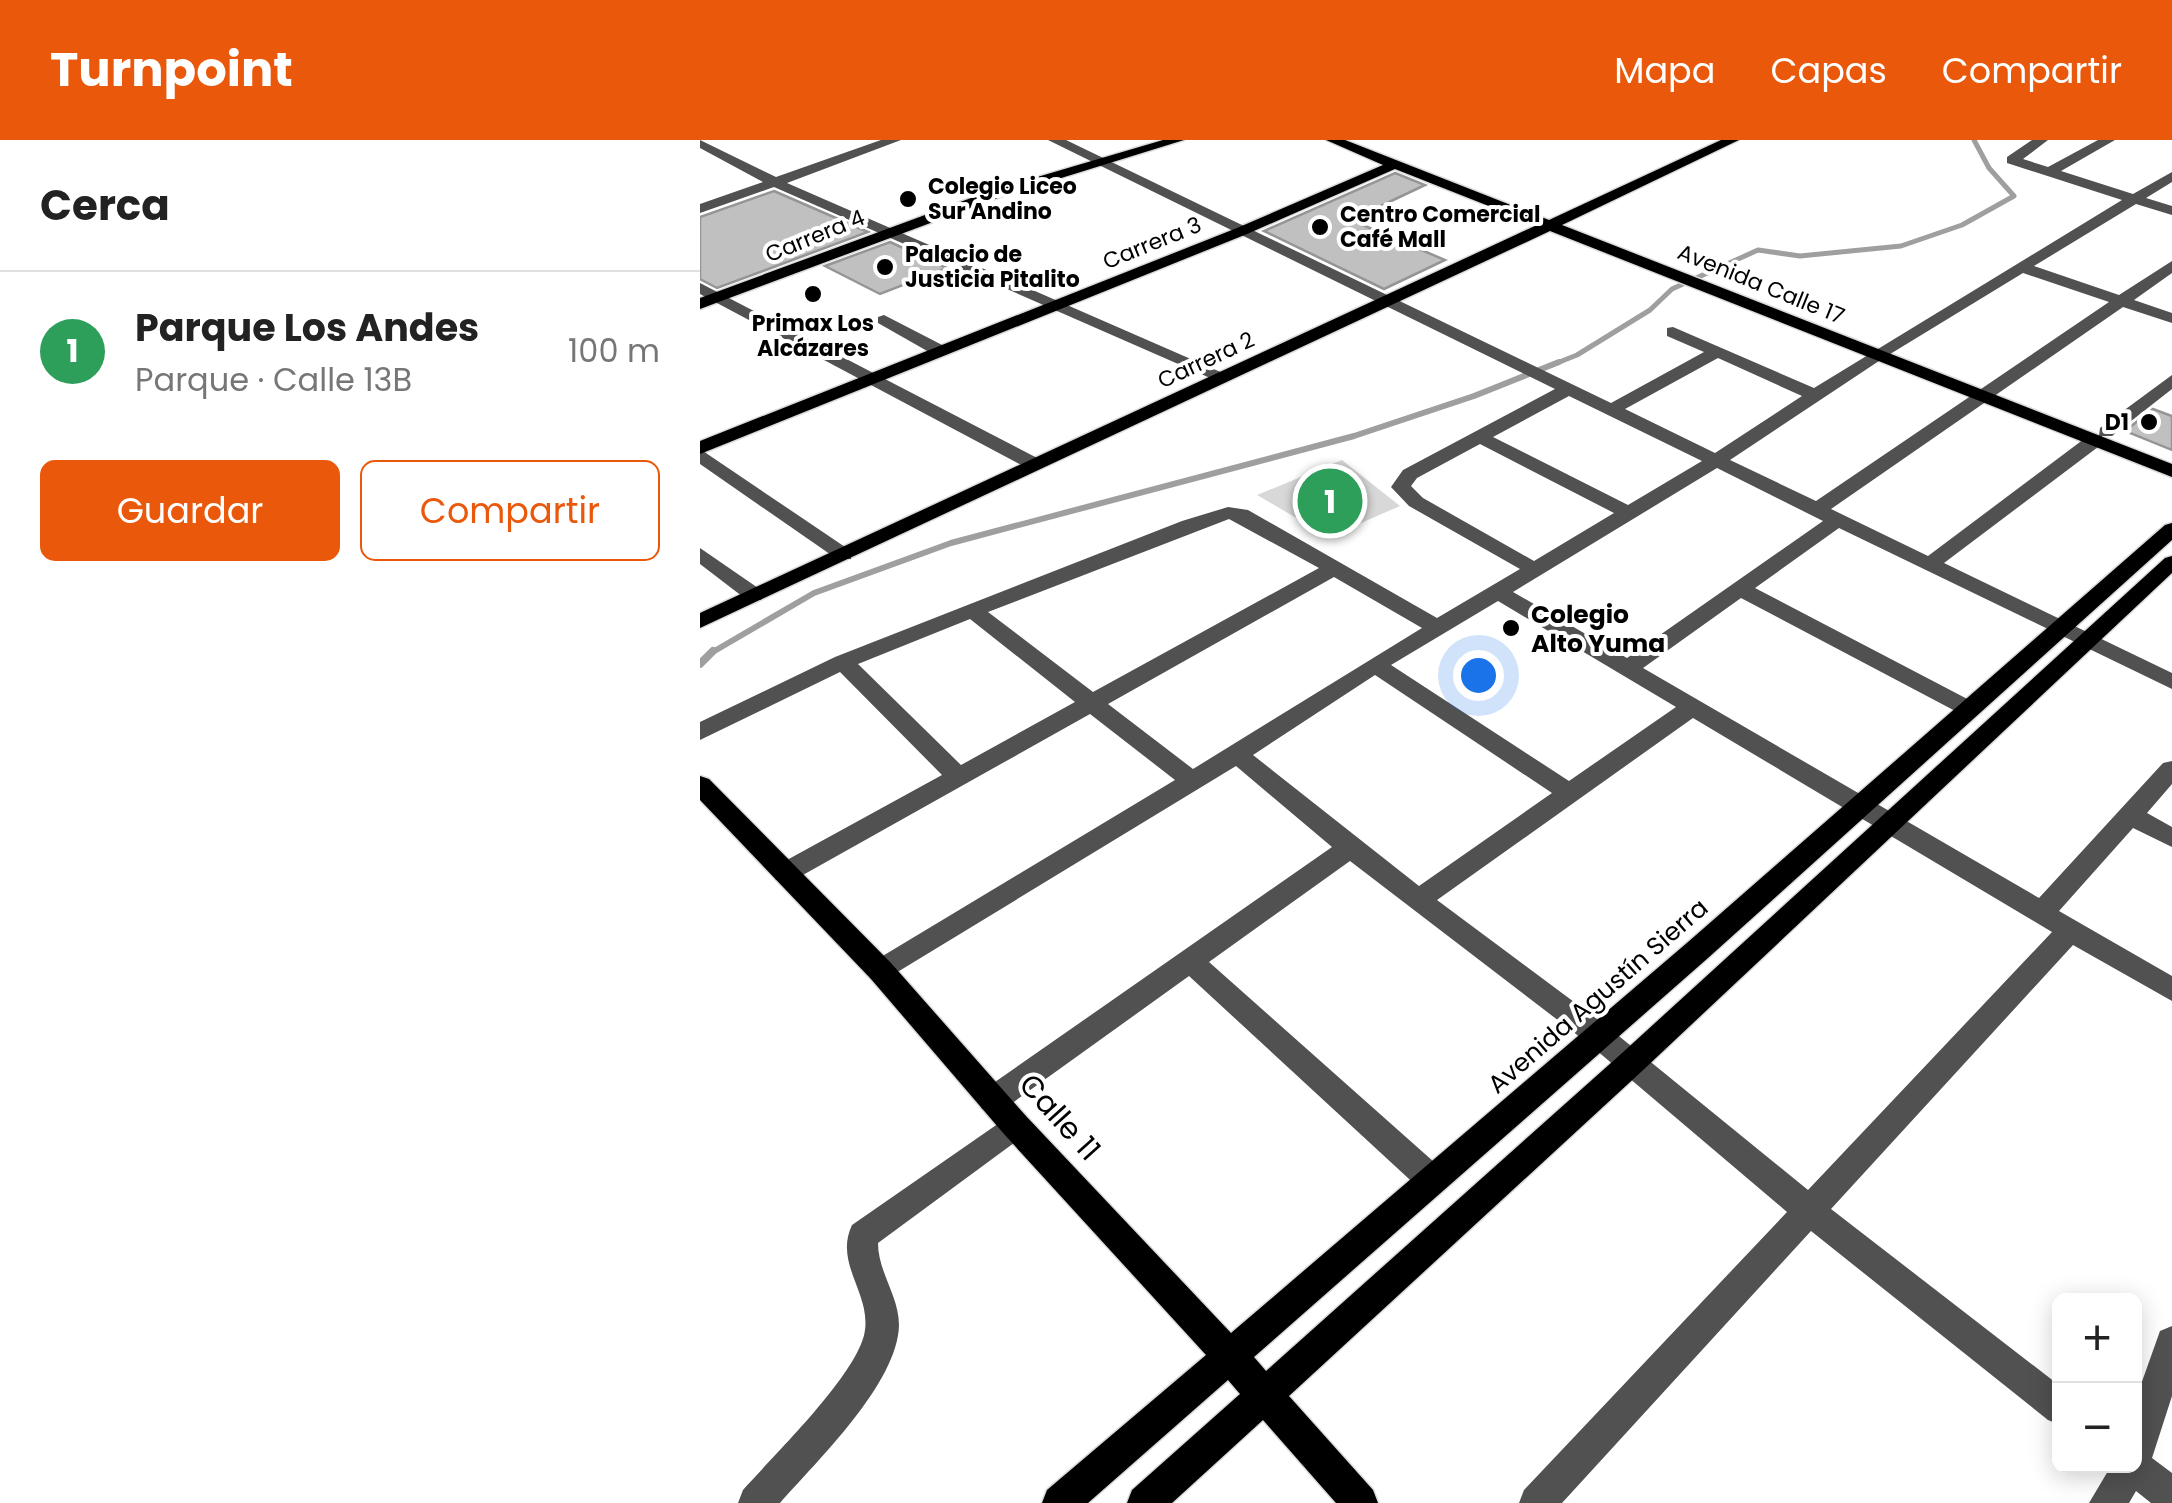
<!DOCTYPE html>
<html lang="es">
<head>
<meta charset="utf-8">
<style>
  :root { --surface:#fff; --page:#f6f6f6; --text:#222; --muted:#767676; --line:#e0e0e0; --accent:#ea580c }
  body { margin:0; font-family:Poppins,sans-serif; background:var(--page); color:var(--text) }
  .controls { position:absolute; right:30px; bottom:30px; display:grid; overflow:hidden; border-radius:15px; box-shadow:0 5px 25px #0003 }
  .controls button { width:90px; height:90px; display:grid; place-items:center; padding:0; border:0; border-bottom:2px solid var(--line); background:var(--surface); color:var(--text); font:50px sans-serif }
  .you { position:absolute; left:778px; top:535px; width:35px; height:35px; margin:-25px; border:8px solid #fff; border-radius:50%; background:#1a73e8; box-shadow:0 0 0 15px #1a73e833 }
  .badge { display:grid; place-items:center; width:65px; height:65px; border-radius:50%; background:var(--accent); color:#fff; font-size:32px; font-weight:700 }
  .pin { position:absolute; translate:-50% -50%; border:5px solid #fff; box-shadow:0 2px 10px #0006 }
  .list { margin:0; padding:0; list-style:none }
  h2 { display:flex; justify-content:space-between; align-items:center; height:130px; margin:0; padding:0 40px; font-size:42px }
  h2 small { font-size:32px; font-weight:400; color:var(--muted) }
  .list li { display:grid; grid-template-columns:65px 1fr auto; gap:30px; align-items:center; box-sizing:border-box; height:160px; padding:0 40px; border-top:2px solid var(--line) }
  .list b { display:block; font-size:38px; white-space:nowrap }
  .list p { margin:0; font-size:32px; white-space:nowrap; color:var(--muted) }
  .list em { font-size:32px; font-style:normal; color:var(--muted) }
  .actions { display:flex; gap:20px; padding:30px 40px }
  .actions a { flex:1; padding:22px 0; border:2px solid var(--accent); border-radius:15px; text-align:center; font-size:35px; color:var(--accent) }
  .actions .main { background:var(--accent); color:#fff }
  .map { position:relative; flex:none; width:1472px; height:1363px; overflow:hidden }
  header { display:flex; align-items:center; gap:60px; box-sizing:border-box; height:140px; padding:0 50px; background:var(--accent); color:#fff }
  header strong { font-size:48px }
  nav { display:flex; gap:55px; margin-inline-start:auto; font-size:35px }
  main { display:flex }
  aside { flex:1; background:var(--surface) }
  .map>svg:first-child { display:block }
  .green { fill:#d8d8d8 }
  .lines { fill:none; stroke-linecap:round; stroke-linejoin:round }
  .stream-far2 { stroke:#9f9f9f; stroke-width:5 }
  .stream-far1 { stroke:#9f9f9f; stroke-width:6 }
  .stream { stroke:#9f9f9f; stroke-width:8 }
  .building { fill:#c0c0c0; stroke:#959595; stroke-width:2.5 }
  .major-casing { stroke:#dbdbdb; stroke-width:3 }
  .minor { fill:#515151; fill-rule:evenodd }
  .major { fill:#000; fill-rule:evenodd }
  .poi-dot { fill:#000; stroke:#fff; stroke-width:4 }
  .labels { text-anchor:middle; dominant-baseline:central; stroke-width:8; stroke-linejoin:round; paint-order:stroke }
  .far-poi-label { font-size:22px; font-weight:bold; fill:#000; stroke:#fff; text-anchor:start }
  .far-street-label { font-size:22px; fill:#000; stroke:#fff }
  .poi-label { font-size:25px; font-weight:bold; fill:#000; stroke:#fff; text-anchor:start }
  .street-label { font-size:25px; fill:#000; stroke:#fff }
  .near-street-label { font-size:30px; fill:#000; stroke:#fff }
</style>
</head>
<body>
<header>
<strong>Turnpoint</strong>
<nav><a>Mapa</a><a>Capas</a><a>Compartir</a></nav>
</header>
<main>
<aside>
<h2>Cerca<small></small></h2>
<ul class="list">
<li><span class="badge" style="background:#2e9e5b">1</span><div><b>Parque Los Andes</b><p>Parque · Calle 13B</p></div><em>100 m</em></li>
</ul>
<div class="actions"><a class="main">Guardar</a><a>Compartir</a></div>
</aside>
<div class="map">
<svg width="1472" height="1363" viewBox="0 0 1472 1363">
  <rect width="100%" height="100%" fill="#fff"/>
  <polygon class="green" points="642,320 700,366 629,397 557,355"/>
  <g class="lines">
    <polyline class="stream-far2" points="852,225 877,215 950,170 972,149 1058,110 1100,116 1201,106 1262,85 1314,56 1289,28 1274,0"/>
    <polyline class="stream-far1" points="11,513 114,453 251,403 654,296 774,256 859,222"/>
    <polyline class="stream" points="0,524 13,511"/>
  </g>
  <g class="building">
    <polygon points="695,33 725,45 651,80 745,120 684,149 564,91"/>
    <polygon points="74,51 168,92 17,148 0,139 0,77"/>
    <polygon points="190,102 247,128 180,154 125,126"/>
    <polygon points="1453,269 1472,276 1472,310 1425,291"/>
  </g>
  <g class="lines">
    <g class="major-casing">
      <g id="major">
        <polygon points="463,0 484,0 300,57 0,169 0,158 290,51"/>
        <polygon points="626,0 645,0 849,80 1021,0 1039,0 862,85 1472,324 1472,337 850,91 0,488 0,473 837,85 695,29 547,94 0,314 0,301 537,88 683,25"/>
        <polygon points="1472,383 1472,400 1008,818 554,1217 566,1231 921,914 1465,418 1472,416 1472,433 941,932 589,1256 673,1350 678,1363 636,1363 563,1280 472,1363 427,1363 432,1350 540,1254 528,1240 388,1363 342,1363 347,1350 506,1215 304,994 171,839 0,660 0,636 9,639 191,823 326,976 531,1193 988,802 1465,385"/>
      </g>
    </g>
    <g class="minor">
      <polygon points="0,0 76,37 181,0 201,0 87,43 532,237 517,241 74,47 0,73 0,64 63,42 0,8"/>
      <path d="M 348,0 L 366,0 L 911,263 L 1004,212 L 967,196 L 967,188 L 973,187 L 1114,248 L 1422,60 L 1307,23 L 1307,17 L 1332,0 L 1348,0 L 1323,19 L 1348,27 L 1398,0 L 1415,0 L 1361,31 L 1433,54 L 1472,32 L 1472,42 L 1446,58 L 1472,66 L 1472,75 L 1436,64 L 1334,126 L 1419,155 L 1472,121 L 1472,133 L 1434,160 L 1472,173 L 1472,183 L 1423,167 L 1131,369 L 1228,416 L 1388,296 L 1399,296 L 1400,288 L 1472,235 L 1472,249 L 1412,296 L 1402,296 L 1402,304 L 1244,423 L 1472,533 L 1472,549 L 1139,388 L 1055,448 L 1275,563 L 1279,568 L 1275,573 L 1259,573 L 1041,458 L 943,528 L 1339,758 L 1463,623 L 1472,621 L 1472,644 L 1447,673 L 1472,687 L 1472,707 L 1433,688 L 1359,771 L 1472,836 L 1472,861 L 1373,805 L 1131,1069 L 1360,1246 L 1360,1285 L 1348,1280 L 1111,1091 L 862,1363 L 819,1363 L 824,1350 L 1087,1072 L 889,904 L 650,721 L 509,822 L 743,1030 L 748,1040 L 743,1050 L 732,1054 L 721,1050 L 489,836 L 304,969 L 293,973 L 282,969 L 278,960 L 282,951 L 632,707 L 536,626 L 181,842 L 171,839 L 167,831 L 171,823 L 475,640 L 390,574 L 94,740 L 76,740 L 72,733 L 76,726 L 242,635 L 140,532 L 0,600 L 0,582 L 135,517 L 482,381 L 528,367 L 548,370 L 737,478 L 820,429 L 709,366 L 691,347 L 703,330 L 855,249 ZM 1323,133 L 1409,162 L 1116,361 L 1030,320 L 1182,219 ZM 1018,218 L 1102,256 L 1015,313 L 925,269 ZM 869,256 L 1002,321 L 928,365 L 793,297 ZM 780,304 L 914,373 L 834,421 L 723,358 L 711,346 L 717,338 ZM 1017,328 L 1123,381 L 927,518 L 813,452 ZM 529,379 L 619,428 L 393,552 L 288,472 ZM 634,437 L 722,488 L 493,629 L 408,564 ZM 798,461 L 976,567 L 869,641 L 691,525 ZM 270,479 L 375,562 L 261,625 L 158,524 ZM 675,535 L 852,653 L 719,746 L 553,615 ZM 993,578 L 1352,792 L 1108,1050 L 909,888 L 737,760 Z"/>
      <polygon points="0,143 341,320 343,324 341,328 327,328 0,154"/>
      <polygon points="184,175 248,208 250,212 236,216 178,183 178,177"/>
      <polygon points="0,309 151,411 151,419 137,419 0,324"/>
      <polygon points="0,408 61,450 65,455 61,460 47,460 0,424"/>
      <path d="M 315,972 L 326,976 L 330,985 L 326,994 L 178,1103 C 178,1132 199,1156 199,1185 C 198,1243 117,1321 80,1363 L 38,1363 L 43,1350 C 73,1316 160,1232 165,1190 C 170,1152 134,1123 152,1085 Z"/>
      <polygon points="1472,1186 1472,1256 1452,1318 1472,1333 1472,1363 1451,1363 1436,1351 1429,1363 1389,1363 1411,1326 1434,1326 1434,1264 1460,1191"/>
    </g>
    <use href="#major" class="major"/>
  </g>
  <g class="poi-dot">
    <circle cx="208" cy="59" r="10"/>
    <circle cx="620" cy="87" r="10"/>
    <circle cx="185" cy="127" r="10"/>
    <circle cx="113" cy="154" r="10"/>
    <circle cx="1449" cy="282" r="10"/>
    <circle cx="811" cy="488" r="10"/>
  </g>
  <g class="labels">
    <g class="far-poi-label">
      <text x="228" y="46">Colegio Liceo<tspan x="228" dy="25">Sur Andino</tspan></text>
      <text x="640" y="74">Centro Comercial<tspan x="640" dy="25">Café Mall</tspan></text>
      <text x="205" y="114">Palacio de<tspan x="205" dy="25">Justicia Pitalito</tspan></text>
      <text x="113" y="183" text-anchor="middle">Primax Los<tspan x="113" dy="25">Alcázares</tspan></text>
      <text x="1429" y="282" text-anchor="end">D1</text>
    </g>
    <g class="far-street-label">
      <text transform="translate(115 96) rotate(-22)">Carrera 4</text>
      <text transform="translate(452 103) rotate(-22)">Carrera 3</text>
      <text transform="translate(1061 144) rotate(22)">Avenida Calle 17</text>
      <text transform="translate(506 220) rotate(-25)">Carrera 2</text>
    </g>
    <g class="poi-label">
      <text x="831" y="474">Colegio<tspan x="831" dy="29">Alto Yuma</tspan></text>
    </g>
    <g class="street-label">
      <text transform="translate(898 856) rotate(-41)">Avenida Agustín Sierra</text>
    </g>
    <g class="near-street-label">
      <text transform="translate(360 977) rotate(48)">Calle 11</text>
    </g>
  </g>
</svg>
<div class="controls">
<button>+</button>
<button>−</button>
</div>
<div class="you"></div>
<div class="pin badge" style="left:630px;top:361px;background:#2e9e5b">1</div>
</div>
</main>
</body>
</html>
